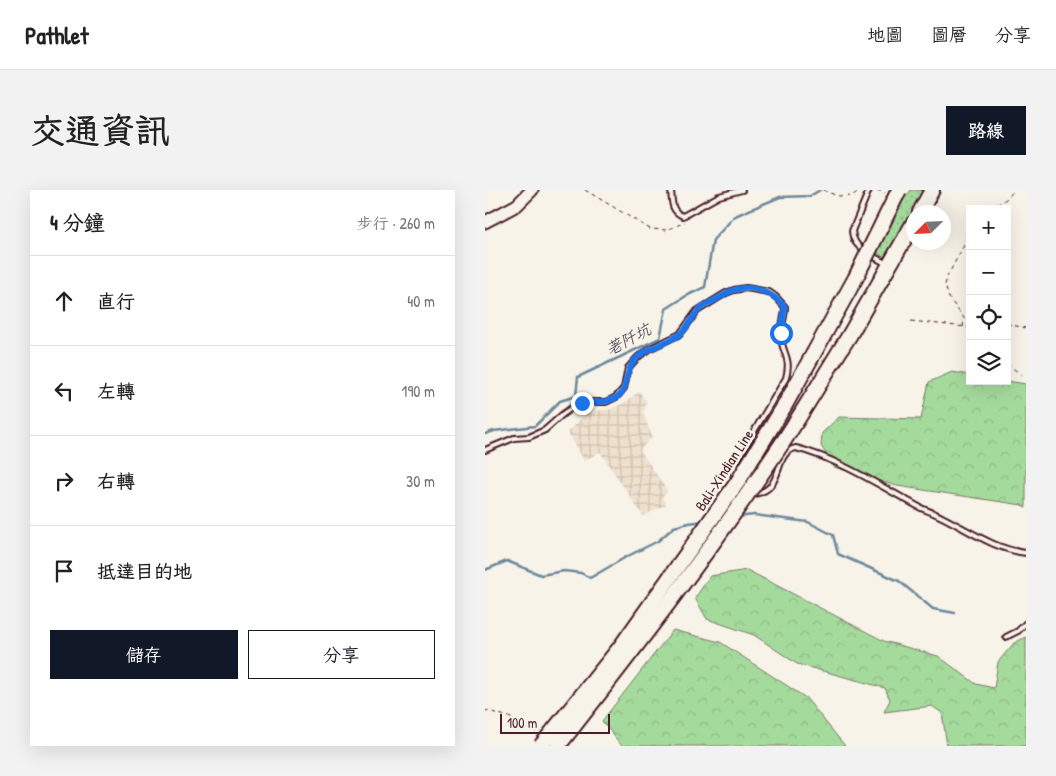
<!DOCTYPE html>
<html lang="zh-TW">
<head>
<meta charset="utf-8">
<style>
  :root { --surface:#fff; --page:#f2f2f2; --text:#222; --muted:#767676; --line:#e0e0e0; --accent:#111827 }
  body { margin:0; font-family:"Patrick Hand","LXGW WenKai TC",sans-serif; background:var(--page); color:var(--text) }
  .controls { position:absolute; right:15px; top:15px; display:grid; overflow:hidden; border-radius:0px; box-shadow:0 5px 20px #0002 }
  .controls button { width:45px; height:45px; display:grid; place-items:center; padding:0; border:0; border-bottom:1px solid var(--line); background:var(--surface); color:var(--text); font:25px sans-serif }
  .compass { position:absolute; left:421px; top:15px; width:45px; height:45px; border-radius:50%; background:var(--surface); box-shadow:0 5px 20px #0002; rotate:246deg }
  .scale { position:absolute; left:15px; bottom:12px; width:110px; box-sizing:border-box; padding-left:5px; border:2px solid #4a1f2b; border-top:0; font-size:14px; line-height:18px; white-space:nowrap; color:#4a1f2b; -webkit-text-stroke:4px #f7f3e8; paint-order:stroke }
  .stop { position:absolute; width:15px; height:15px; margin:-11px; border:4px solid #1a73e8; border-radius:50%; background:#fff }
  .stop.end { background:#1a73e8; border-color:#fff; box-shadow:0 1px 5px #0008 }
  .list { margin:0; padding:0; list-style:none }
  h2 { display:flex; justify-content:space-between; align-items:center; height:65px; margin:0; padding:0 20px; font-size:21px }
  h2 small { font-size:16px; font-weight:400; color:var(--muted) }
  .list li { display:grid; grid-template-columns:32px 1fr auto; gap:15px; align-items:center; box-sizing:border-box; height:90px; padding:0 20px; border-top:1px solid var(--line) }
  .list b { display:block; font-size:19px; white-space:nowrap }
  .list em { font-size:16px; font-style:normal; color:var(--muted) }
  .actions { display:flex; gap:10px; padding:15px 20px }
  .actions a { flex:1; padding:11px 0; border:1px solid var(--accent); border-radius:0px; text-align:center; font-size:18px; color:var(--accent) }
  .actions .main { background:var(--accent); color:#fff }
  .icon { flex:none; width:28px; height:28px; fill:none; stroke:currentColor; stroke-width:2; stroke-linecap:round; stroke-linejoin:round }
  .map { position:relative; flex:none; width:541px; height:556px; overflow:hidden; border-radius:0px }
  header { display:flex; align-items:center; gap:30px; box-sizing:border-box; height:70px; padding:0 25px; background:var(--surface); border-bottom:1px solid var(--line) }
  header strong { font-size:24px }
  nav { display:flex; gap:28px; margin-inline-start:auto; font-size:18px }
  .intro { display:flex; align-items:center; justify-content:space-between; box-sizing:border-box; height:120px; padding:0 30px }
  h1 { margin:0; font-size:35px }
  .button { padding:12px 22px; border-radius:0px; background:var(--accent); color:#fff; font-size:18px; font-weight:700 }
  main { display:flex; gap:30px; padding:0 30px }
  aside { flex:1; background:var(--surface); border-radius:0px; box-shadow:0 5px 20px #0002 }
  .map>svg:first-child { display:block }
  .industrial { fill:url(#industrial-grid) }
  .grass { fill:url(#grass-dots); stroke:#787c64 }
  .forest { fill:url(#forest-crowns); stroke:#787c64 }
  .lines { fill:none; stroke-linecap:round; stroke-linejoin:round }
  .stream { stroke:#6e889c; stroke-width:2.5 }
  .lane-casing { stroke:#4a1f2b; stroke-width:8 }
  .secondary-casing { stroke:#4a1f2b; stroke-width:15 }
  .highway-casing { stroke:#4a1f2b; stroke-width:18 }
  .path { stroke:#4a1f2b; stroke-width:1; stroke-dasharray:4 4; stroke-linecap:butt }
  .lane { stroke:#f7f3e8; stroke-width:4 }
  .secondary { stroke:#f7f3e8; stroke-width:11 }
  .highway { stroke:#f7f3e8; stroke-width:14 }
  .highway-bridge-casing { stroke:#4a1f2b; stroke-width:18; stroke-linecap:butt }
  .highway-bridge { stroke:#f7f3e8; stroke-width:14 }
  .route { stroke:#1a73e8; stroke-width:6 }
  .labels { text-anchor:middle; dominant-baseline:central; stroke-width:5; stroke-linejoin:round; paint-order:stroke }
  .street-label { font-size:15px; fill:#4a1f2b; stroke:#f7f3e8 }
  .water-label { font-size:16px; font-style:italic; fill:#5c5463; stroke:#f7f3e8 }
</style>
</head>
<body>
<header>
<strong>Pathlet</strong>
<nav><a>地圖</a><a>圖層</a><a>分享</a></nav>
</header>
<div class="intro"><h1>交通資訊</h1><a class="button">路線</a></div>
<main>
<aside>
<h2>4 分鐘<small>步行 · 260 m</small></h2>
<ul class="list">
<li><svg class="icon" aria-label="ahead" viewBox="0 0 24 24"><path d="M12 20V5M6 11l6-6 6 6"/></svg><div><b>直行</b></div><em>40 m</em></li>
<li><svg class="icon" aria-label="left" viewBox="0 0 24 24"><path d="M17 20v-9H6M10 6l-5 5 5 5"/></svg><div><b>左轉</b></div><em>190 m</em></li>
<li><svg class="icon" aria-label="right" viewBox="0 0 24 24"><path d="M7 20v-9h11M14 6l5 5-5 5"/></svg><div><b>右轉</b></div><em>30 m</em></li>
<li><svg class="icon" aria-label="arrive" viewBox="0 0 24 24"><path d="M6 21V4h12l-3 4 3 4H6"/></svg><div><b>抵達目的地</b></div></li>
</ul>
<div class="actions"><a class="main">儲存</a><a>分享</a></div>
</aside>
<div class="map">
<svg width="541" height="556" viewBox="0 0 541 556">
  <defs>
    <pattern id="industrial-grid" width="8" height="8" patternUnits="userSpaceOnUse" patternTransform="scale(1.25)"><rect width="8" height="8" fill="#efe0cd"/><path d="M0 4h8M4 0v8" fill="none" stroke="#cec0b0"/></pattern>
    <pattern id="grass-dots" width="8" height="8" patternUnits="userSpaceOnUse" patternTransform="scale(1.25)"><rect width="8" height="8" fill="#a5da9d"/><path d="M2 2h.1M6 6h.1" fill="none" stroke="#90bb87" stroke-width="1.8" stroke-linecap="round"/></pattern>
    <pattern id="forest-crowns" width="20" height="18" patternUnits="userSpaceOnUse" patternTransform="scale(1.25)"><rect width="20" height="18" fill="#a5da9d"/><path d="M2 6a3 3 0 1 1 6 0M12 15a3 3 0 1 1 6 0" fill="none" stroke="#90bb87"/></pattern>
  </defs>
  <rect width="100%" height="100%" fill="#f7f3e8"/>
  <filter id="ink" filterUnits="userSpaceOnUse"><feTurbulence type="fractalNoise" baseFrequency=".02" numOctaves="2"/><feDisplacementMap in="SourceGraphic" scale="10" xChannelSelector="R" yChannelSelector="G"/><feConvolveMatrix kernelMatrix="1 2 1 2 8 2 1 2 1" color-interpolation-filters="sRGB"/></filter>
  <g filter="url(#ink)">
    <polygon class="industrial" points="154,202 162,212 158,223 167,247 155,260 183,302 177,306 181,315 158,326 115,262 99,271 83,242 103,222 126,219 137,214"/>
    <polygon class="grass" points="426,0 440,0 399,67 391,62 415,15"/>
    <g class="forest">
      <polygon points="467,182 485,185 485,191 522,191 541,194 541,318 537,315 412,296 349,277 336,256 337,243 354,227 436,229 444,192"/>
      <polygon points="262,380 399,451 453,466 491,494 509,498 513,472 529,453 541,447 541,556 462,556 457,523 447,516 399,522 405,510 400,498 312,474 269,445 222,429 210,408 225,386"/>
      <polygon points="188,440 235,452 321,508 360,556 137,556 117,531"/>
    </g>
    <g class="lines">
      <g class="stream">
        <polyline points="0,244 9,241 50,236 75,211 91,206 93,187 175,148 181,119 201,106 220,97 228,50 250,26 295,7 325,6 335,0"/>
        <polyline points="252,327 269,325 323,332 348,345 353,364 414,391 448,419 470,423"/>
        <polyline points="0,380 22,371 56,385 79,381 96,383 105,388 141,367 173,351 189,337 204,333 219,331"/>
      </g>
      <g class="lane-casing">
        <g id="lane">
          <path d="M 186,0 C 187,11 186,22 198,26 L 234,6 L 257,0"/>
          <path d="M 380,61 C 372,56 368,51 367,41 L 384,0"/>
          <polyline points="386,65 402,74"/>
          <path d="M 0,260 L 29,248 L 44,247 L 60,240 L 78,224 L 91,215 L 102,212 L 121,212 L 131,207 L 139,198 L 143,178 L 153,167 L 164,159 L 195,144 L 212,121 L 241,103 L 249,100 L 261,98 L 284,102 L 291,107 L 300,117 C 300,127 296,136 296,145 C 296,163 307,166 301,188 L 250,273 L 248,281 L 249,290"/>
          <path d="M 268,304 C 301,301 287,262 311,258 C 354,269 397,297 436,318 C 443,321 450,323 457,327 C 485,341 509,359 541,363"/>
          <polyline points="521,447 533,441 541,433"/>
        </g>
      </g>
      <g class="secondary-casing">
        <polyline id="secondary" points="0,32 32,15 47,0"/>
      </g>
      <g class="highway-casing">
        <g id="highway">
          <polyline points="435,22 447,0"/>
          <polyline points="364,146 428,34"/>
        </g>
      </g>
      <g class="path">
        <polyline points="100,0 165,39 182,40 200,32"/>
        <path d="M 338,0 C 350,5 364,12 374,0"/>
        <polyline points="392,0 400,3"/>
        <polyline points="505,19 521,9 530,0"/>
        <polyline points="426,131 481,137 485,139"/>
        <polyline points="522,134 541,138"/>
        <polyline points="478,137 479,128 464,108 460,95 462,87 485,44"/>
        <polyline points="522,174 541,188"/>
        <polyline points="0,520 24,527 51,543"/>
      </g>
      <use href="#lane" class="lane"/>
      <use href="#secondary" class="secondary"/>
      <use href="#highway" class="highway"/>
      <g class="highway-bridge-casing">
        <g id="highway-bridge">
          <polyline points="56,556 134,459 252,293 300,215 370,89 414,0"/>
          <path d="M 73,556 C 151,457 228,357 298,252 C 321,217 342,181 364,146"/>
        </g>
      </g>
      <use href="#highway-bridge" class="highway-bridge"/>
    </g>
  </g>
  <g class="lines" filter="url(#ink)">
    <path class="route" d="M 97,213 C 109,211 123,214 134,206 C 143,198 140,181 149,171 C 161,157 179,155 194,145 C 203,139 206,128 213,121 C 218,115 226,112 232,109 C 238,106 243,102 249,100 C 267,94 289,103 300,117 L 296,143"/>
  </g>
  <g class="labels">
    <g class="street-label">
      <text transform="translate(239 280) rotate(-57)">Bali-Xindian Line</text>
    </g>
    <g class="water-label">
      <text transform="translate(143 149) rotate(-28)">荖阡坑</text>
    </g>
  </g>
</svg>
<div class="controls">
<button>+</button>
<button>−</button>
<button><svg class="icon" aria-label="locate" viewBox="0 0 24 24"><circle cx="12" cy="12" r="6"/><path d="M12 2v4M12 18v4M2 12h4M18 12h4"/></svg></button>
<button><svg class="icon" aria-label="layers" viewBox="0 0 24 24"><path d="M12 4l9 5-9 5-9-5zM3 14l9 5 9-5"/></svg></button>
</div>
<svg class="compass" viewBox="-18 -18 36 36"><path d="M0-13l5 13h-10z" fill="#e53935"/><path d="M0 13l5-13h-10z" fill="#767676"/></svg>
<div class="scale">100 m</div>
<div class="stop" style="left:296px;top:143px"></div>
<div class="stop end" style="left:97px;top:213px"></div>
</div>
</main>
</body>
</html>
